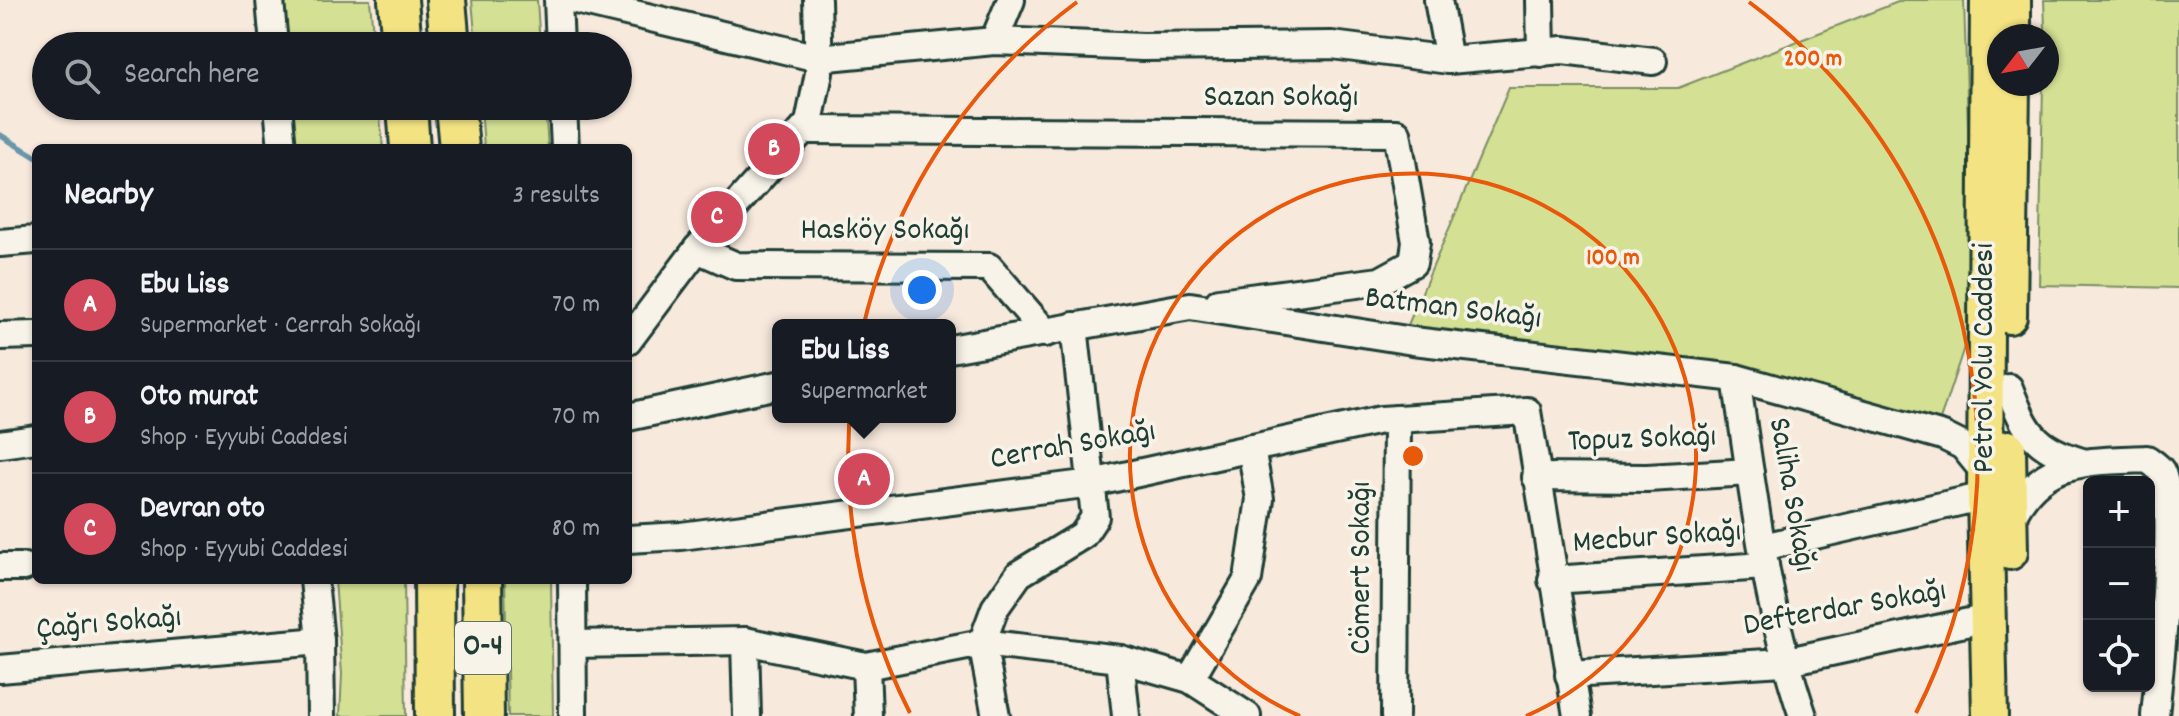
<!DOCTYPE html>
<html lang="en">
<head>
<meta charset="utf-8">
<style>
  :root { --surface:#171b24; --page:#20242c; --text:#f1f3f6; --muted:#9ea1a6; --line:#363941; --accent:#d1495b }
  body { margin:0; font-family:Dekko,sans-serif; background:var(--page); color:var(--text) }
  .controls { position:absolute; right:24px; bottom:24px; display:grid; overflow:hidden; border-radius:12px; box-shadow:0 2px 6px #0004 }
  .controls button { width:72px; height:72px; display:grid; place-items:center; padding:0; border:0; border-bottom:2px solid var(--line); background:var(--surface); color:var(--text); font:40px sans-serif }
  .compass { position:absolute; left:1987px; top:24px; width:72px; height:72px; border-radius:50%; background:var(--surface); box-shadow:0 2px 6px #0004; rotate:239deg }
  .you { position:absolute; left:922px; top:290px; width:28px; height:28px; margin:-20px; border:6px solid #fff; border-radius:50%; background:#1a73e8; box-shadow:0 0 0 12px #1a73e833 }
  .badge { display:grid; place-items:center; width:52px; height:52px; border-radius:50%; background:var(--accent); color:#fff; font-size:26px; font-weight:700 }
  .pin { position:absolute; translate:-50% -50%; border:4px solid #fff; box-shadow:0 2px 8px #0006 }
  .popup { position:absolute; left:772px; top:319px; width:184px; height:104px; box-sizing:border-box; display:grid; place-content:center; border-radius:12px; background:var(--surface); filter:drop-shadow(0 2px 6px #0005); font-size:26px; white-space:nowrap; color:var(--muted) }
  .popup b { font-size:30px; color:var(--text) }
  .popup::after { content:''; position:absolute; left:50%; top:100%; margin-left:-16px; border:16px solid transparent; border-top-color:var(--surface) }
  .list { margin:0; padding:0; list-style:none }
  h2 { display:flex; justify-content:space-between; align-items:center; height:104px; margin:0; padding:0 32px; font-size:34px }
  h2 small { font-size:26px; font-weight:400; color:var(--muted) }
  .list li { display:grid; grid-template-columns:52px 1fr auto; gap:24px; align-items:center; box-sizing:border-box; height:112px; padding:0 32px; border-top:2px solid var(--line) }
  .list b { display:block; font-size:30px; white-space:nowrap }
  .list p { margin:0; font-size:26px; white-space:nowrap; color:var(--muted) }
  .list em { font-size:26px; font-style:normal; color:var(--muted) }
  .icon { flex:none; width:44px; height:44px; fill:none; stroke:currentColor; stroke-width:2; stroke-linecap:round; stroke-linejoin:round }
  .map { position:relative; flex:none; width:2179px; height:716px; overflow:hidden }
  .search { position:absolute; background:var(--surface); box-shadow:0 2px 6px #0004; left:32px; top:32px; width:600px; height:88px; display:flex; align-items:center; gap:20px; box-sizing:border-box; padding:0 28px; border-radius:44px; color:var(--muted); font-size:30px }
  .panel { position:absolute; background:var(--surface); box-shadow:0 2px 6px #0004; left:32px; top:144px; width:600px; height:440px; border-radius:12px }
  .map>svg:first-child { display:block }
  .green { fill:#d4e093; stroke:#7a8e64; stroke-width:2 }
  .lines { fill:none; stroke-linecap:round; stroke-linejoin:round }
  .stream { stroke:#6b96ab; stroke-width:6 }
  .minor-casing { stroke:#1f3d34; stroke-width:32 }
  .major-casing { stroke:#1f3d34; stroke-width:40 }
  .highway-casing { stroke:#1f3d34; stroke-width:44 }
  .minor { stroke:#f7f3e8; stroke-width:26 }
  .major { stroke:#f4e382; stroke-width:34 }
  .highway { stroke:#f4e382; stroke-width:38 }
  .ring { fill:none; stroke:#e8590c; stroke-width:4 }
  .labels { text-anchor:middle; dominant-baseline:central; stroke-width:7; stroke-linejoin:round; paint-order:stroke }
  .shield { fill:#f7f3e8; stroke:#60746a; stroke-width:2 }
  .shield-label { font-size:30px; font-weight:bold; fill:#1f3d34 }
  .street-label { font-size:32px; fill:#1f3d34; stroke:#f7f3e8 }
  .centre { fill:#e8590c; stroke:#f7f3e8; stroke-width:4 }
  .ring-label { font-size:24px; text-anchor:middle; font-weight:bold; fill:#e8590c; stroke:#f7f3e8; stroke-width:7; stroke-linejoin:round; paint-order:stroke }
</style>
</head>
<body>
<div class="map">
<svg width="2179" height="716" viewBox="0 0 2179 716">
  <rect width="100%" height="100%" fill="#f8e9dd"/>
  <filter id="ink" filterUnits="userSpaceOnUse"><feTurbulence type="fractalNoise" baseFrequency=".0125" numOctaves="2"/><feDisplacementMap in="SourceGraphic" scale="16" xChannelSelector="R" yChannelSelector="G"/><feConvolveMatrix kernelMatrix="1 2 1 2 8 2 1 2 1" color-interpolation-filters="sRGB"/></filter>
  <g filter="url(#ink)">
    <g class="green">
      <polygon points="279,0 370,0 374,46 283,46"/>
      <polygon points="472,0 537,0 540,46 476,46"/>
      <polygon points="1903,0 1964,0 1974,317 1940,420 1701,362 1405,332 1509,88 1678,88"/>
      <polygon points="2044,0 2179,0 2179,288 2039,285 2043,84 2047,84"/>
      <polygon points="288,106 379,106 383,148 293,148"/>
      <polygon points="481,106 545,106 548,148 484,148"/>
      <polygon points="335,580 404,580 406,716 340,716 342,674"/>
      <polygon points="505,580 551,580 553,716 508,716"/>
    </g>
    <g class="lines">
      <g class="stream">
        <polyline points="0,135 36,157"/>
        <polyline points="252,148 265,146"/>
      </g>
      <g class="minor-casing">
        <g id="minor">
          <polyline points="270,0 274,46"/>
          <polyline points="558,0 560,46"/>
          <polyline points="576,0 818,58 994,41 1143,47 1332,45 1449,60 1563,50 1653,61"/>
          <polyline points="1438,0 1449,60"/>
          <polyline points="1540,0 1541,53"/>
          <polyline points="994,41 1011,0"/>
          <polyline points="278,106 282,148"/>
          <polyline points="563,106 565,148"/>
          <polyline points="804,130 1397,133 1416,242 1413,263 1380,281 1219,302"/>
          <polyline points="0,243 36,240"/>
          <polyline points="697,249 736,266 989,267 1046,333"/>
          <polyline points="0,336 36,335"/>
          <polyline points="628,341 697,249 809,123 819,73 817,0"/>
          <polyline points="950,349 1190,306 1413,341 1736,378 1943,436 1963,446 1985,473"/>
          <path d="M 1736,378 C 1753,491 1766,608 1803,716"/>
          <path d="M 2009,388 C 2026,432 2034,448 2082,462"/>
          <polyline points="628,417 778,385"/>
          <polyline points="0,444 36,439"/>
          <polyline points="1536,477 1647,478 1750,472"/>
          <path d="M 2010,521 C 2039,457 2086,462 2147,459 C 2151,462 2158,466 2161,471 C 2179,504 2159,670 2155,716"/>
          <polyline points="628,539 681,536 1092,483 1381,420 1527,411 1577,716"/>
          <polyline points="1763,547 1985,496"/>
          <polyline points="0,567 24,567"/>
          <polyline points="314,580 320,641 321,716"/>
          <polyline points="572,580 573,716"/>
          <polyline points="1552,580 1765,566"/>
          <polyline points="745,641 747,716"/>
          <polyline points="573,644 745,641 866,666 982,643 1120,659 1190,679 1247,716"/>
          <polyline points="1120,659 1126,716"/>
          <polyline points="866,666 868,716"/>
          <polyline points="0,669 320,641"/>
          <polyline points="1569,675 1784,662 1988,618"/>
          <polyline points="1190,679 1248,579 1260,499 1251,448"/>
          <polyline points="996,716 982,643 995,608 1019,574 1083,535 1095,517 1074,326"/>
          <polyline points="1395,716 1397,419"/>
        </g>
      </g>
      <g class="major-casing">
        <g id="major">
          <polyline points="1988,0 1985,496 1990,716"/>
          <polyline points="2013,36 2013,0"/>
          <polyline points="2009,316 2012,84"/>
          <polyline points="2008,448 2010,552"/>
        </g>
      </g>
      <g class="highway-casing">
        <g id="highway">
          <polyline points="398,0 402,46"/>
          <polyline points="446,0 450,46"/>
          <polyline points="407,106 410,148"/>
          <polyline points="455,106 459,148"/>
          <polyline points="434,580 435,716"/>
          <polyline points="482,580 484,716"/>
        </g>
      </g>
      <use href="#minor" class="minor"/>
      <use href="#major" class="major"/>
      <use href="#highway" class="highway"/>
    </g>
  </g>
  <g class="ring">
    <path d="M1300 716A283 283 0 1 1 1526 716"/>
    <path d="M910 713A565 565 0 0 1 1077 2M1749 2A565 565 0 0 1 1916 713"/>
  </g>
  <g class="labels">
    <rect class="shield" x="455" y="622" width="56" height="52" rx="6"/>
    <g class="shield-label">
      <text x="483" y="648">O-4</text>
    </g>
    <g class="street-label">
      <text x="1281" y="99">Sazan Sokağı</text>
      <text x="885" y="232">Hasköy Sokağı</text>
      <text transform="translate(1453 310) rotate(7)">Batman Sokağı</text>
      <text transform="translate(1986 358) rotate(-90)">Petrol Yolu Caddesi</text>
      <text transform="translate(1642 441) rotate(-2)">Topuz Sokağı</text>
      <text transform="translate(1073 447) rotate(-10)">Cerrah Sokağı</text>
      <text transform="translate(1790 495) rotate(80)">Saliha Sokağı</text>
      <text transform="translate(1657 539) rotate(-4)">Mecbur Sokağı</text>
      <text transform="translate(1363 568) rotate(-90)">Cömert Sokağı</text>
      <text transform="translate(1845 610) rotate(-10)">Defterdar Sokağı</text>
      <text transform="translate(109 625) rotate(-5)">Çağrı Sokağı</text>
    </g>
  </g>
  <circle cx="1413" cy="456" r="12" class="centre"/>
  <g class="ring-label">
    <text x="1813" y="65">200 m</text>
    <text x="1613" y="264">100 m</text>
  </g>
</svg>
<div class="controls">
<button>+</button>
<button>−</button>
<button><svg class="icon" aria-label="locate" viewBox="0 0 24 24"><circle cx="12" cy="12" r="6"/><path d="M12 2v4M12 18v4M2 12h4M18 12h4"/></svg></button>
</div>
<svg class="compass" viewBox="-18 -18 36 36"><path d="M0-13l5 13h-10z" fill="#e53935"/><path d="M0 13l5-13h-10z" fill="#9ea1a6"/></svg>
<div class="you"></div>
<div class="pin badge" style="left:864px;top:479px">A</div>
<div class="popup"><b>Ebu Liss</b>Supermarket</div>
<div class="pin badge" style="left:774px;top:149px">B</div>
<div class="pin badge" style="left:717px;top:217px">C</div>
<div class="search"><svg class="icon" aria-label="search" viewBox="0 0 24 24"><circle cx="10" cy="10" r="6"/><path d="M15 15l6 6"/></svg>Search here</div>
<section class="panel">
<h2>Nearby<small>3 results</small></h2>
<ul class="list">
<li><span class="badge">A</span><div><b>Ebu Liss</b><p>Supermarket · Cerrah Sokağı</p></div><em>70 m</em></li>
<li><span class="badge">B</span><div><b>Oto murat</b><p>Shop · Eyyubi Caddesi</p></div><em>70 m</em></li>
<li><span class="badge">C</span><div><b>Devran oto</b><p>Shop · Eyyubi Caddesi</p></div><em>80 m</em></li>
</ul>
</section>
</div>
</body>
</html>
